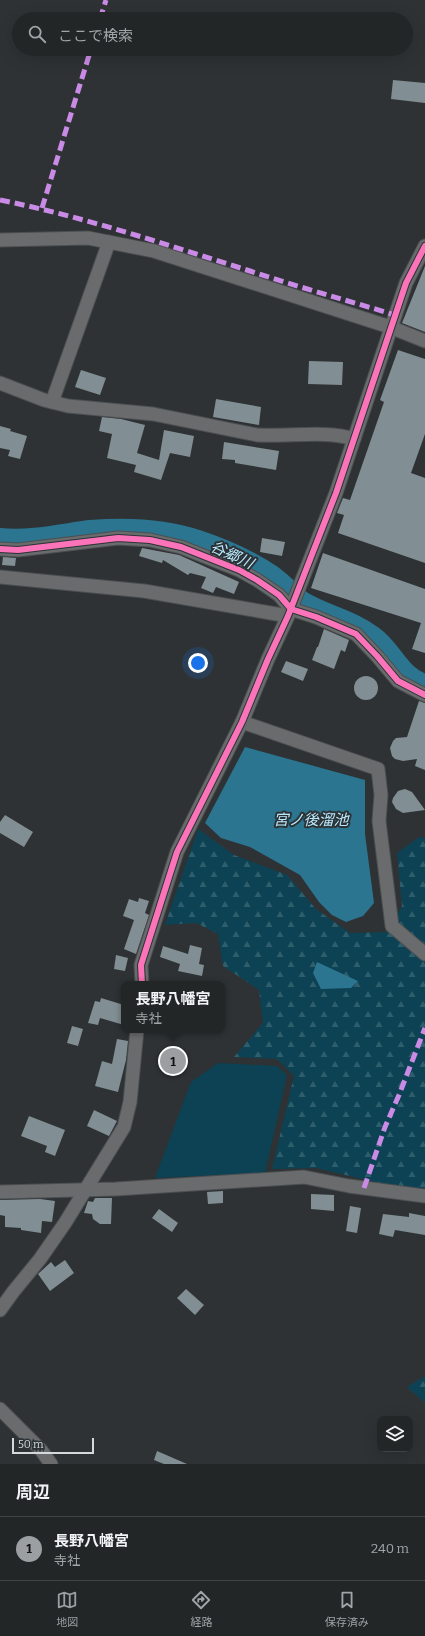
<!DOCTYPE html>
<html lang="ja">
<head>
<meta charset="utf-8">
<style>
  :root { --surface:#222627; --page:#2e3233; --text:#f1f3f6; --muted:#a2a5a7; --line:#3f4344; --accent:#9b9fa1 }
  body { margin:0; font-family:Bitter,"Noto Sans JP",serif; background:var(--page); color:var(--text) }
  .controls { position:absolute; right:12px; bottom:12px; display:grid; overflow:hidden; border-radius:8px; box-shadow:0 4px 16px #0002 }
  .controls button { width:36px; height:36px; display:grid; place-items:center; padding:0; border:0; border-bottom:1px solid var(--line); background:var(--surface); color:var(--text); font:20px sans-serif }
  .scale { position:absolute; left:12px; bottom:10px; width:82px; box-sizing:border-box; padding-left:4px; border:2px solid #d5d9db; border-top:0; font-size:11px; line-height:14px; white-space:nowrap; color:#d5d9db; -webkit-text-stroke:3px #2c3336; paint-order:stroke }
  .you { position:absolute; left:198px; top:663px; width:14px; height:14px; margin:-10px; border:3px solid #fff; border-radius:50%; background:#1a73e8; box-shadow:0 0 0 6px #1a73e833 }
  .badge { display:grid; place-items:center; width:26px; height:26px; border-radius:50%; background:var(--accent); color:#111; font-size:13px; font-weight:700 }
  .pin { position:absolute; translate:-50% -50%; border:2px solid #fff; box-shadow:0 1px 4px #0006 }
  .popup { position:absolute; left:121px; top:981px; width:104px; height:52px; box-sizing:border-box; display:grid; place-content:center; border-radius:8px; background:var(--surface); filter:drop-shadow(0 1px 3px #0005); font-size:13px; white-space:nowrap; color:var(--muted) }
  .popup b { font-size:15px; color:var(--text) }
  .popup::after { content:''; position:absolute; left:50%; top:100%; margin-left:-8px; border:8px solid transparent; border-top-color:var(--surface) }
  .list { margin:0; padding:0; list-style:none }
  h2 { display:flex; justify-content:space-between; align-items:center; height:52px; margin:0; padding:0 16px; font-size:17px }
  h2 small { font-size:13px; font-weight:400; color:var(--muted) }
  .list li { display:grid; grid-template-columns:26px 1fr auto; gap:12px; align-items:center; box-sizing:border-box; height:64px; padding:0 16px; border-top:1px solid var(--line) }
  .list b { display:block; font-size:15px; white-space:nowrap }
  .list p { margin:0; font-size:13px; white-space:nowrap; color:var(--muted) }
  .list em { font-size:13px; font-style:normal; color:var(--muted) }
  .icon { flex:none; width:22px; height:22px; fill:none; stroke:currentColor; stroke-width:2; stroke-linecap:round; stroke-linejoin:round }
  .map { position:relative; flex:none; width:425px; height:1464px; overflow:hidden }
  .search { position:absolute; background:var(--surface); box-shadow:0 4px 16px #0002; left:12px; right:12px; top:12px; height:44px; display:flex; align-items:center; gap:10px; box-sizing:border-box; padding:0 14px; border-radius:22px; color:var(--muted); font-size:15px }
  .sheet { height:116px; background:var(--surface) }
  nav { display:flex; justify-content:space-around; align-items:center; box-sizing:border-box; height:56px; border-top:1px solid var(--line); background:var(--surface); font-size:11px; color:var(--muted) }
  nav a { display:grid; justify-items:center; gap:2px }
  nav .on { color:var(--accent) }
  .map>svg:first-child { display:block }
  .grass { fill:#0c4254 }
  .forest { fill:url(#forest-firs) }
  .water { fill:#2b7590 }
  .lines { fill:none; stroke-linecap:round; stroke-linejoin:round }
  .river { stroke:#2b7590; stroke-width:20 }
  .building { fill:#818e93 }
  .minor-casing { stroke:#4c4f51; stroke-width:15 }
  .minor { stroke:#696b6c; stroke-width:13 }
  .quiet { stroke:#ca8be6; stroke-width:5; stroke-dasharray:10 5; stroke-linecap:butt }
  .cycleway-casing { stroke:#2c3336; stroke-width:8 }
  .cycleway { stroke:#fb73b8; stroke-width:6 }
  .labels { text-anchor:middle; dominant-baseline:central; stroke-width:4; stroke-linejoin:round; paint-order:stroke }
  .water-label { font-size:15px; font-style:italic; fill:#bae9fe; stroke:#2c3336 }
</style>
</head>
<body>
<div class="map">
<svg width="425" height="1464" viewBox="0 0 425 1464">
  <defs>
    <pattern id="forest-firs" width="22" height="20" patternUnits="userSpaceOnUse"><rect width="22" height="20" fill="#0c4254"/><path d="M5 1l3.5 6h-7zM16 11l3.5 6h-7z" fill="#2e5d6c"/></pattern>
  </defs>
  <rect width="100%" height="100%" fill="#2e3234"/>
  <polygon class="grass" points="218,1063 277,1066 287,1075 265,1173 155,1178 191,1082"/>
  <g class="forest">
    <polygon points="198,829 234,855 287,875 316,909 350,933 387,932 402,906 397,853 419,837 425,838 425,1194 316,1168 272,1169 294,1076 277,1059 234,1057 263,1023 259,990 223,966 218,934 196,923 165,925"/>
    <polygon points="425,1376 425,1401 424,1402 407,1387"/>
  </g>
  <g class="water">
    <polygon points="245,747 365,780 365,834 374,903 363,916 346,922 332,915 319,902 300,875 250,847 221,838 205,823"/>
    <polygon points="317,962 358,981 351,988 321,989 313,973"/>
  </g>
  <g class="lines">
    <path class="river" d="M 0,538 C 30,541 60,534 90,530 C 127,527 163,528 198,540 C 222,548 251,561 272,575 C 283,583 292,593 302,601 C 325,615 351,619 373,636 C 393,650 400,677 425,684"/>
  </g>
  <g class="building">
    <polygon points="393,80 425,83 425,103 391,99"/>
    <polygon points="425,266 425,332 402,323"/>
    <polygon points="398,350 425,359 425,434 411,473 425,478 425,563 338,533 344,515 337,513 343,498 350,500 384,402 380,400"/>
    <polygon points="309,361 343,362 342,385 308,384"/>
    <polygon points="81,370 106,378 100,395 75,387"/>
    <polygon points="216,399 261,407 259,425 213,417"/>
    <polygon points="102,417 121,419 145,425 137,453 159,460 164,430 194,436 190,457 170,453 161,480 134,472 136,465 107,458 112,434 99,431"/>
    <polygon points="0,426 11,429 10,431 27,436 20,459 8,456 10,450 0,448"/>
    <polygon points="224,442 279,451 276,470 235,463 235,460 222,459"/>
    <polygon points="262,538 285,542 282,556 260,552"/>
    <polygon points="142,548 179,555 239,582 234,594 216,587 213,593 201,588 206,577 190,573 188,575 163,560 162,563 139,556"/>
    <polygon points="323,553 425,589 425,653 412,649 421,623 311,588"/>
    <polygon points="3,557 16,558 15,566 2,565"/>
    <polygon points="324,629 349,640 345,652 341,650 334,669 312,660 317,647 318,647"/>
    <polygon points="286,661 308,669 303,681 281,672"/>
    <circle cx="366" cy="688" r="12"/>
    <polygon points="419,701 425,703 425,770 415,766 417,759 403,761 395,759 392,756 390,748 393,741 396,738 407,737"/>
    <polygon points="405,789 412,792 425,810 403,813 396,809 392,802 393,798 398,791"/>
    <polygon points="5,815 33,832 24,847 0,833 0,822"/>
    <polygon points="139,898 149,901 145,913 149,915 136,954 124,949 134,920 123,916 129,899 138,902"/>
    <polygon points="190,945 202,948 199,964 204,965 202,976 178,971 180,964 160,957 163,946 188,954"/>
    <polygon points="116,955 128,958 125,971 114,969"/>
    <polygon points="101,998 124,1005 124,1025 100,1018 98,1025 88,1023 95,1001 100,1002"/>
    <polygon points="72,1026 83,1029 78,1046 67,1043"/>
    <polygon points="117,1039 128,1041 126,1060 118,1092 95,1086 102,1061 112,1064"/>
    <polygon points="94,1110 117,1121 109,1136 87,1126"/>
    <polygon points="29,1116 65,1130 55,1156 45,1152 47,1146 21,1136"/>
    <polygon points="223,1191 223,1203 208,1204 207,1192"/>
    <polygon points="311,1194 334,1195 334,1211 311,1209"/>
    <polygon points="95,1198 112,1198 111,1224 100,1224 93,1219 92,1214 84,1213 88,1201 93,1202"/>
    <polygon points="40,1199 55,1201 52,1222 42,1221 41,1233 21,1230 21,1228 5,1227 5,1216 0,1215 0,1200"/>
    <polygon points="350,1206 361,1208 357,1233 346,1231"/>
    <polygon points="159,1209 178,1223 172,1232 152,1218"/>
    <polygon points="409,1213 425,1216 425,1235 395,1230 393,1237 379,1234 383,1214 409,1217"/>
    <polygon points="65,1260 74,1273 50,1291 38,1274 51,1262 55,1267"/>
    <polygon points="186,1289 204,1305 195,1315 177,1298"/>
    <polygon points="157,1451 187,1464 164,1464 154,1460"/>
  </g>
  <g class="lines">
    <g class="minor-casing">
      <g id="minor">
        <polyline points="0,240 88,238 154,251 390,327 425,341"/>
        <path d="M 0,383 L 44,400 L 68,406 L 153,414 L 257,435 C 288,437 326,430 354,439"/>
        <polyline points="52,402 109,242"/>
        <polyline points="0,549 18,550 118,538 150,540 181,547 239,570 257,580 279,595 291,609 316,617 356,634 377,656 398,681 425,695"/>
        <polyline points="0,577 144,591 288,616"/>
        <polyline points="242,722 378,769 381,795 379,821 392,926 425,954"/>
        <polyline points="142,984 141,965 177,852 242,722 268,659 288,616 336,493 406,283 425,246"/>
        <polyline points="0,1192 116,1189 304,1177 349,1186 425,1196"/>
        <polyline points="0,1310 13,1292 40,1259 65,1223 124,1127 130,1102 137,1030"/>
        <polyline points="0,1409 41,1450 51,1464"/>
      </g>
    </g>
    <use href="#minor" class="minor"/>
    <g class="quiet">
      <polyline points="100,19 106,0"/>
      <path d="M 0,200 C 85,217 167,245 250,271 C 298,287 346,300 395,315"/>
      <polyline points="42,208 91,49"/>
      <polyline points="364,1188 385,1127 399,1095 425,1028"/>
    </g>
    <g class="cycleway-casing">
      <g id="cycleway">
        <polyline points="0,549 18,550 118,538 150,540 181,547 239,570 257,580 279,595 291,609 316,617 356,634 377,656 398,681 425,695"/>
        <polyline points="142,984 141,965 177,852 242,722 268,659 288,616 336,493 406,283 425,246"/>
      </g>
    </g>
    <use href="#cycleway" class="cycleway"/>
  </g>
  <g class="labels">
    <g class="water-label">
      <text transform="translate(232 555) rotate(25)">谷郷川</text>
      <text x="311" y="820">宮ノ後溜池</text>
    </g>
  </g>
</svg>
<div class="controls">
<button><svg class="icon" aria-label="layers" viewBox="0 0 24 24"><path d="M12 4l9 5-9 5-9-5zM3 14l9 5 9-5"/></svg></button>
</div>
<div class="scale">50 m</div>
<div class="you"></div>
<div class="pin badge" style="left:173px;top:1061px">1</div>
<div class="popup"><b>長野八幡宮</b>寺社</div>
<div class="search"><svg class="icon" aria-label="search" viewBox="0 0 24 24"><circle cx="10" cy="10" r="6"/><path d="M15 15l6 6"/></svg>ここで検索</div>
</div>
<section class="sheet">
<h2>周辺<small></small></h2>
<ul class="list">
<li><span class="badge">1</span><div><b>長野八幡宮</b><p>寺社</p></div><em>240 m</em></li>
</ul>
</section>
<nav>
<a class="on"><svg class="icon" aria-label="map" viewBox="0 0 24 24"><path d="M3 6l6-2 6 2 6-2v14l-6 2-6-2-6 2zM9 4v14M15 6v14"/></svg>地図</a>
<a><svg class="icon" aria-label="directions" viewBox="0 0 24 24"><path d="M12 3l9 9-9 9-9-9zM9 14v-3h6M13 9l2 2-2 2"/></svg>経路</a>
<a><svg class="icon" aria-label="saved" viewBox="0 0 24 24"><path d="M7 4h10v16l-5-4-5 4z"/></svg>保存済み</a>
</nav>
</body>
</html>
